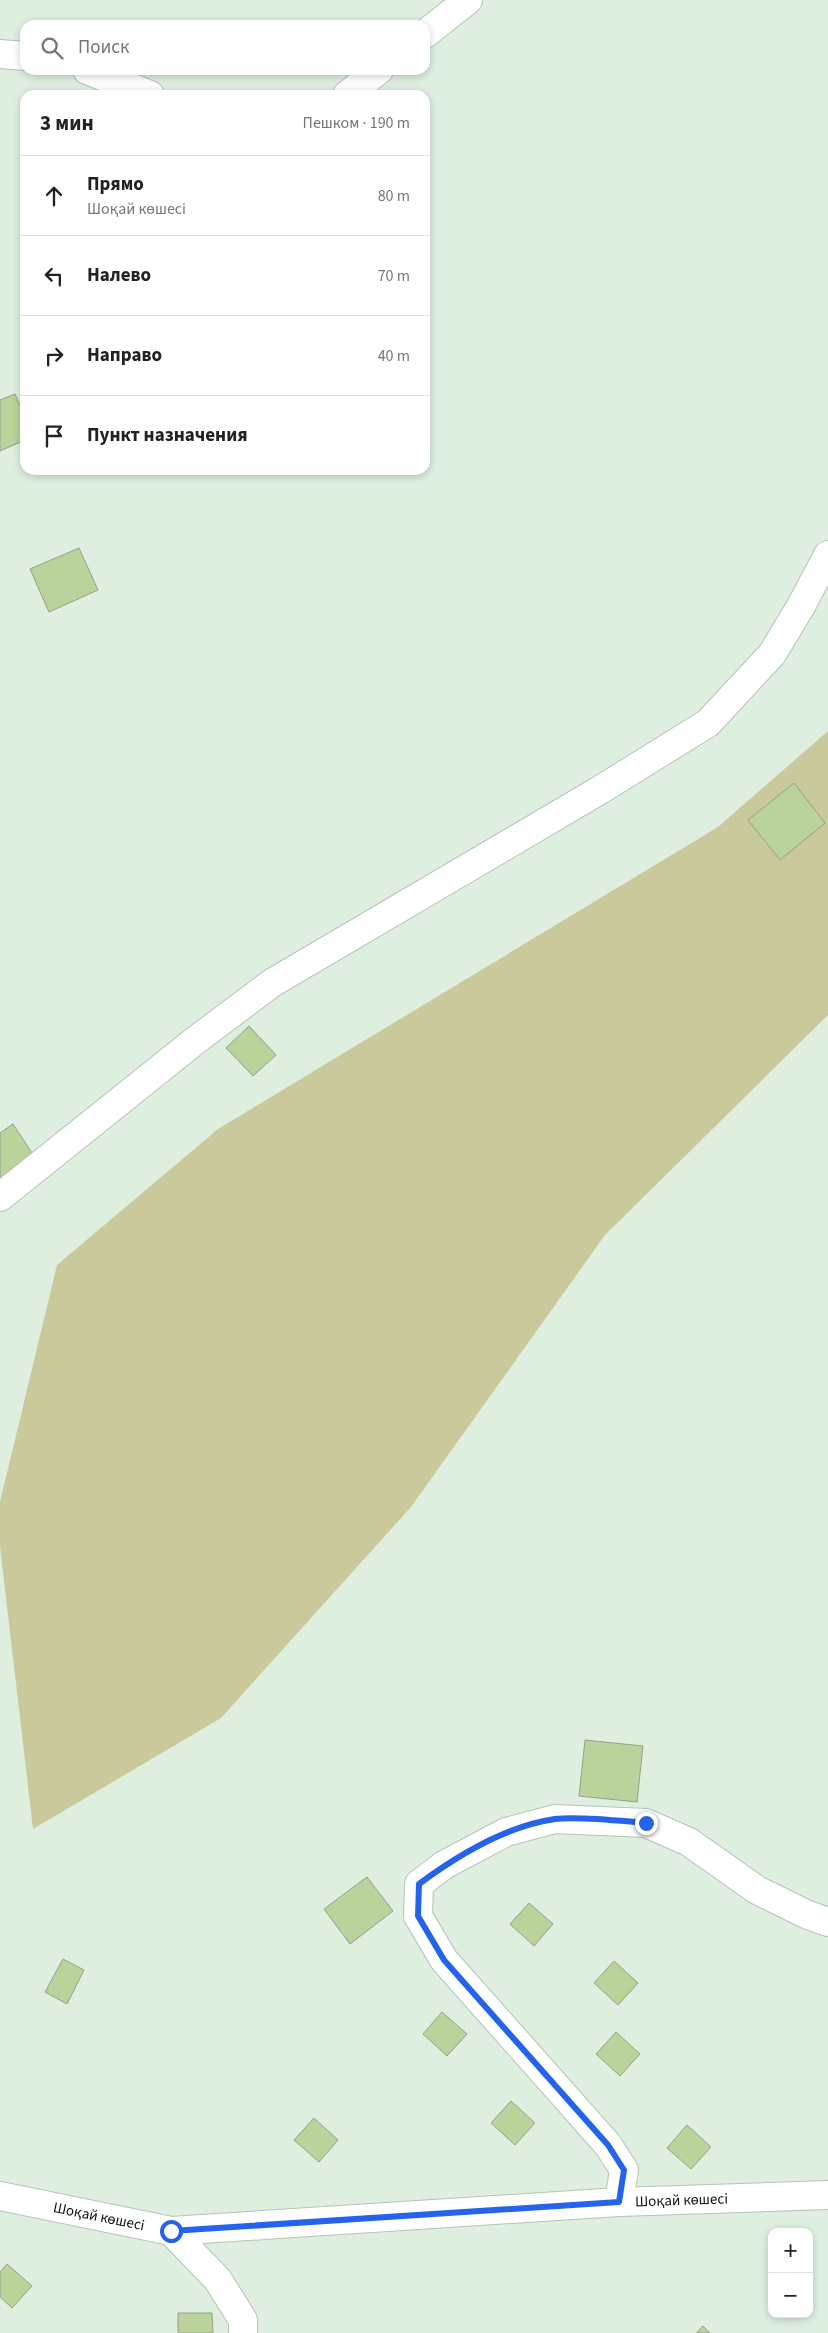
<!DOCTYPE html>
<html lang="ru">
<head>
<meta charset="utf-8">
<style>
  :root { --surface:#fff; --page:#f6f6f6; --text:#222; --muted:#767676; --line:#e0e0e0 }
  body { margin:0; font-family:"Source Sans 3",sans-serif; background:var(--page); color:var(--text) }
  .controls { position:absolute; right:15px; bottom:15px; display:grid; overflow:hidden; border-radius:10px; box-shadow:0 2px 8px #0003 }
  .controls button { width:45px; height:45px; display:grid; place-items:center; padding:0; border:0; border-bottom:1px solid var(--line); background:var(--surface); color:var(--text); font:25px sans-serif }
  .stop { position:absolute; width:15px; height:15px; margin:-11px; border:4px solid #2563eb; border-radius:50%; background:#fff }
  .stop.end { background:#2563eb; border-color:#fff; box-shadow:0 1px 5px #0008 }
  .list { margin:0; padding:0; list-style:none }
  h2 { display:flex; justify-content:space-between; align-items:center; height:65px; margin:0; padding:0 20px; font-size:21px }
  h2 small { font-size:16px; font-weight:400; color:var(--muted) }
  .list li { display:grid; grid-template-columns:32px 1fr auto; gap:15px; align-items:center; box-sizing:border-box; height:80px; padding:0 20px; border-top:1px solid var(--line) }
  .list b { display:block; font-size:19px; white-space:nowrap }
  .list p { margin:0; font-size:16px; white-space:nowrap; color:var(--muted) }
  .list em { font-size:16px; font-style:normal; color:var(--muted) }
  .icon { flex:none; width:28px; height:28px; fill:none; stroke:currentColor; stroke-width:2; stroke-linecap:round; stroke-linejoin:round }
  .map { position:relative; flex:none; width:828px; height:2333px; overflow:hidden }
  .search { position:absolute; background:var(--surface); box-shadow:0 2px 8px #0003; left:20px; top:20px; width:410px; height:55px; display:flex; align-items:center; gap:12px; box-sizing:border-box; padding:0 18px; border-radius:15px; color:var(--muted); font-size:19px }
  .panel { position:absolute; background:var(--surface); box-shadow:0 2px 8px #0003; left:20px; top:90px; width:410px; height:385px; border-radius:15px }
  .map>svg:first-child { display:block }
  .green { fill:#c9c99b }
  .building { fill:#b9d39a; stroke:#979f8e }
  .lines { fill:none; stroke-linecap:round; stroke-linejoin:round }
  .minor-casing { stroke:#b4c4b5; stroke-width:30 }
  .minor { stroke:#fff; stroke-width:28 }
  .route { stroke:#2563eb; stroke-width:6 }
  .labels { text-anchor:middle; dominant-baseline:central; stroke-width:4; stroke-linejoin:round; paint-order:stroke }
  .street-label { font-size:15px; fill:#0c120d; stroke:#deefe0 }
</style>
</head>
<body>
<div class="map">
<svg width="828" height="2333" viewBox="0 0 828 2333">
  <rect width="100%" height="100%" fill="#deefe0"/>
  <polygon class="green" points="828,731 828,1015 605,1235 411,1507 221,1718 33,1829 0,1547 0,1502 57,1265 218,1129 718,827"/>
  <g class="building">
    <polygon points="15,394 25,417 25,440 0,451 0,400"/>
    <polygon points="79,548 98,590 49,612 30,569"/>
    <polygon points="794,783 825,823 780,860 748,820"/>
    <polygon points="249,1026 276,1055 253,1076 226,1048"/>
    <polygon points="13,1124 36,1159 0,1184 0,1133"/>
    <polygon points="585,1740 643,1746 637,1802 579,1796"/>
    <polygon points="367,1877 393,1911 350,1944 324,1909"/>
    <polygon points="529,1903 553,1924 534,1946 510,1924"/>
    <polygon points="63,1959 84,1970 67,2004 45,1992"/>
    <polygon points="614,1961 638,1983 618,2005 594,1983"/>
    <polygon points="442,2012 467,2034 447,2056 423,2034"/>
    <polygon points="616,2032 640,2054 620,2076 596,2054"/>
    <polygon points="511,2101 535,2123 515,2145 491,2123"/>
    <polygon points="314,2118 338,2140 319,2162 294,2140"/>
    <polygon points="687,2125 711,2147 691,2169 667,2148"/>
    <polygon points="7,2264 32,2286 12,2308 0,2297 0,2272"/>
    <polygon points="178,2313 212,2313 213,2333 178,2333"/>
    <polygon points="703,2326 710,2333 696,2333"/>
  </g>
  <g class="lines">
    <g class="minor-casing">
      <g id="minor">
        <polyline points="425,34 468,0"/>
        <polyline points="0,54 25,56"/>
        <polyline points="87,70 150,95"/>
        <polyline points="347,95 379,70"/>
        <polyline points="0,1197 196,1040 272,983 600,790 708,723 772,654 801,606 828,555"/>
        <path id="s1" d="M 0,2196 L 171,2231 L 619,2202 L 828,2195"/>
        <polyline points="619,2202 624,2170 608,2145 444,1960 418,1916 419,1884 444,1865 506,1832 555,1819 646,1823 689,1842 757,1890 808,1915 828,1922"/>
        <polyline points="171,2231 218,2280 243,2320 243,2333"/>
      </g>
    </g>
    <use href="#minor" class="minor"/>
  </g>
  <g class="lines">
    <path class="route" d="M 171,2231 L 619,2202 L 624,2170 L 608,2145 L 444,1960 L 418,1916 L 419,1884 C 458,1855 506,1826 555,1819 C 580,1816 621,1821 646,1823"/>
  </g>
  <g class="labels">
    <g class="street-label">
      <text stroke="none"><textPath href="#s1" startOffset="686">Шоқай көшесі</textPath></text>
      <text stroke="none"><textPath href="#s1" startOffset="101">Шоқай көшесі</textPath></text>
    </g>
  </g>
</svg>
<div class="controls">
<button>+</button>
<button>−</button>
</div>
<div class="stop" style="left:171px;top:2231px"></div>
<div class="stop end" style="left:646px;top:1823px"></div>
<div class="search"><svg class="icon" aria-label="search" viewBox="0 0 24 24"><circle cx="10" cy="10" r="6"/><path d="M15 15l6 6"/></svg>Поиск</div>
<section class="panel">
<h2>3 мин<small>Пешком · 190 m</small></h2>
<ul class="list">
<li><svg class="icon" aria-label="ahead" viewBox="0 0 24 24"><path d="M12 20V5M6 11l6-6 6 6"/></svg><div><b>Прямо</b><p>Шоқай көшесі</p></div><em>80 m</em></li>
<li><svg class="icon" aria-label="left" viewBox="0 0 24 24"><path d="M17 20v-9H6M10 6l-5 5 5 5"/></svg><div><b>Налево</b></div><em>70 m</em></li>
<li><svg class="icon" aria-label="right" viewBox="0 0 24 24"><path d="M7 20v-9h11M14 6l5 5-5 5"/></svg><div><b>Направо</b></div><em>40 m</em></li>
<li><svg class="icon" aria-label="arrive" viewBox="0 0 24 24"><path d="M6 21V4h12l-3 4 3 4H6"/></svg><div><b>Пункт назначения</b></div></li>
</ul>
</section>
</div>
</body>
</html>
